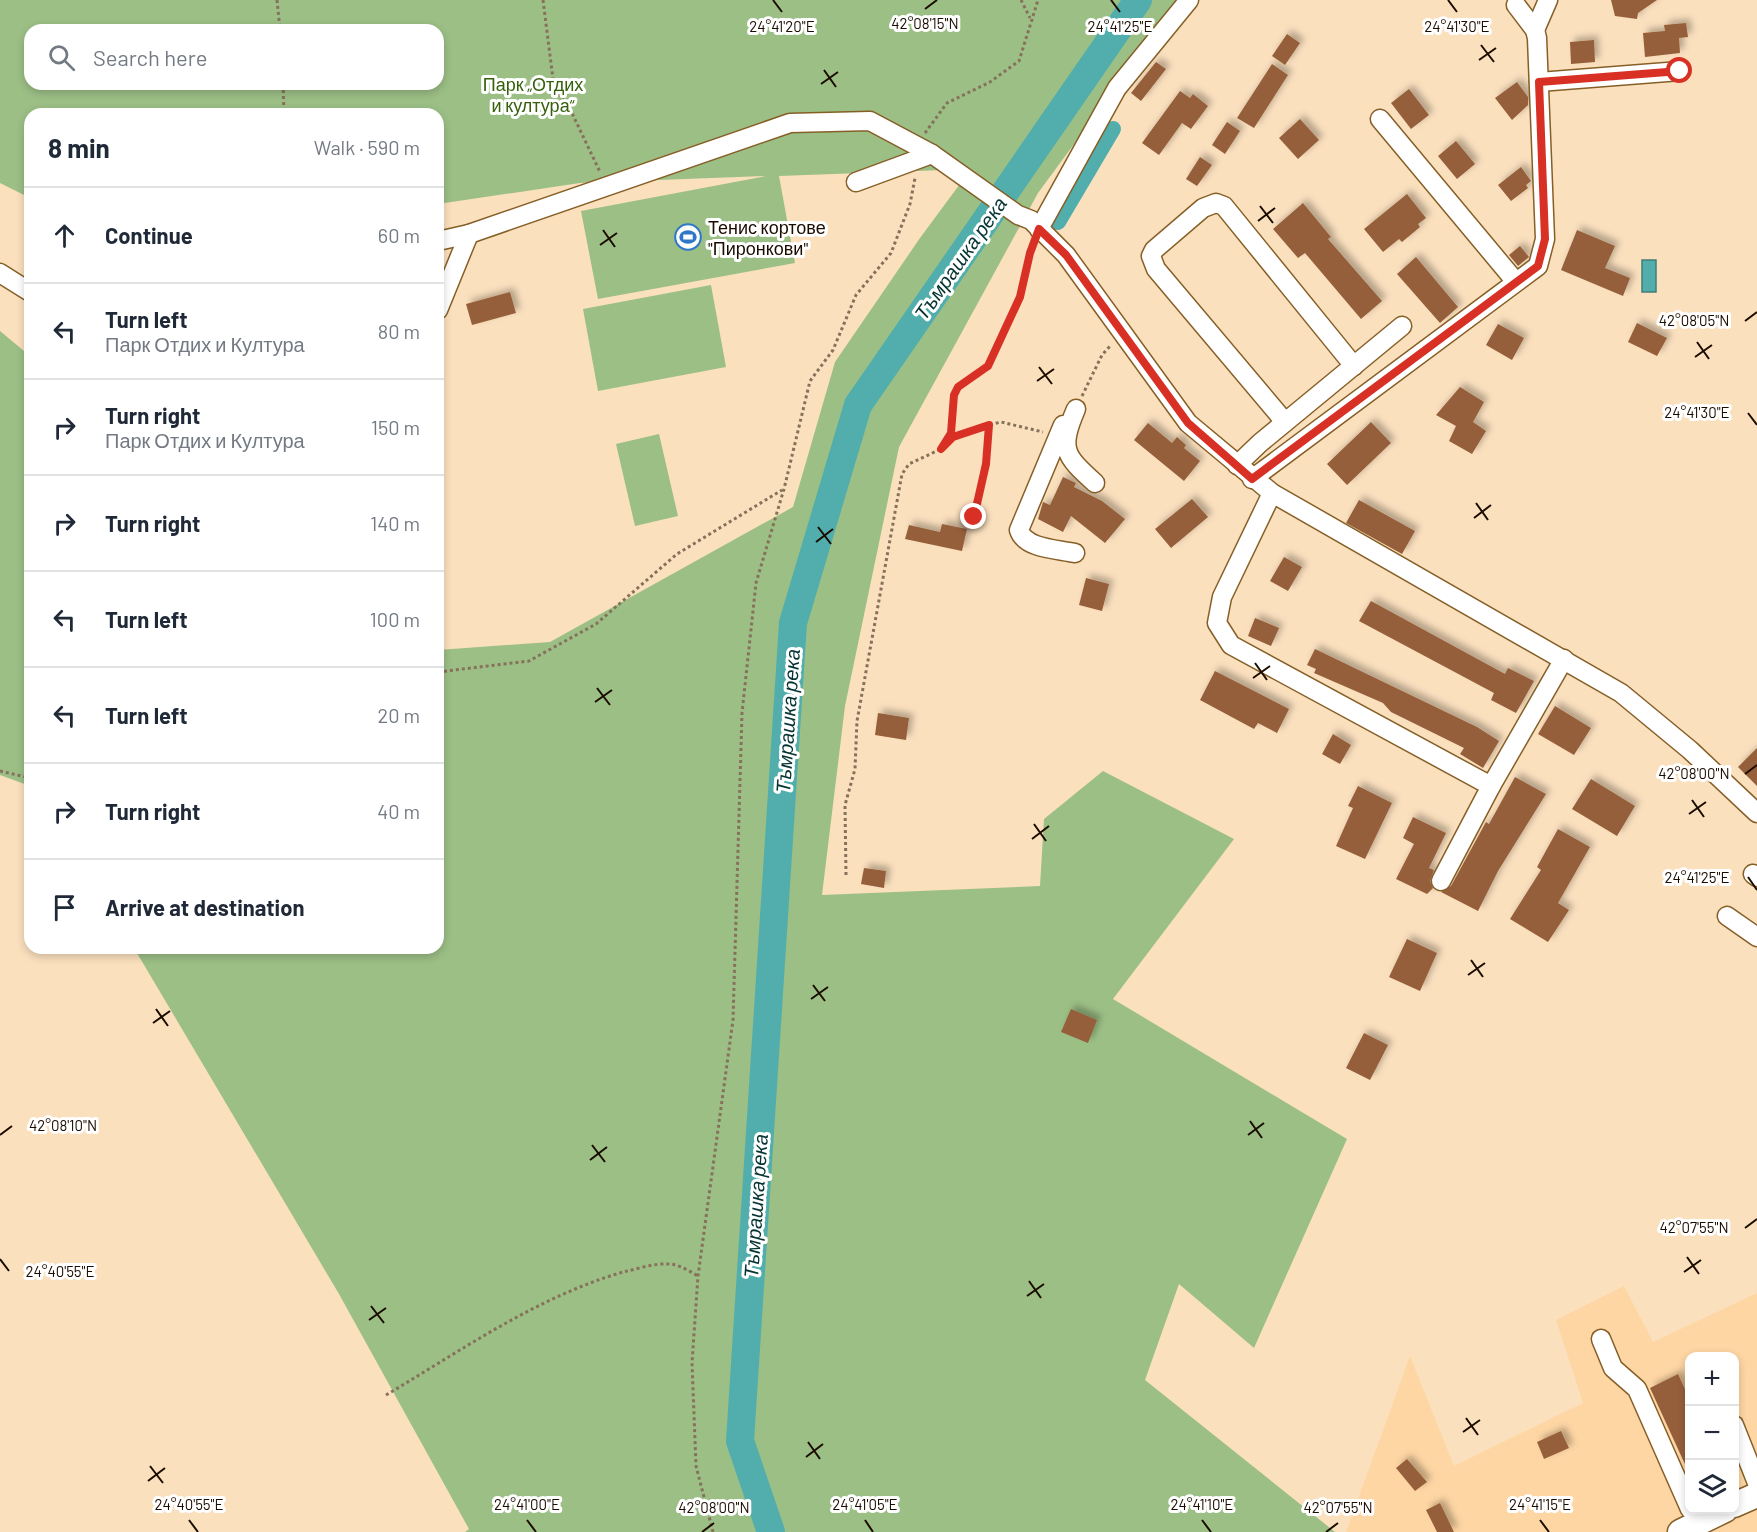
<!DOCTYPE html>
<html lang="en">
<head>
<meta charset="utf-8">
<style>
  :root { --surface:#fff; --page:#f2f2f3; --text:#1f2937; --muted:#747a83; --line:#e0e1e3 }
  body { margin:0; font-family:Barlow,sans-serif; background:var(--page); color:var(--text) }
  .controls { position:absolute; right:18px; bottom:18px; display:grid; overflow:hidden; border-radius:12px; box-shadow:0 3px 9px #0003 }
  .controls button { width:54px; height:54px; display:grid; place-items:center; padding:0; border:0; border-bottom:2px solid var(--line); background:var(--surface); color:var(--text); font:30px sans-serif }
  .stop { position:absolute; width:18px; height:18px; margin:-14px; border:4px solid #d93025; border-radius:50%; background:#fff }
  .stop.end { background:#d93025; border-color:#fff; box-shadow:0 2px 6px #0008 }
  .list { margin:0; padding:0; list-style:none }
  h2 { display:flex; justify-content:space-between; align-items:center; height:78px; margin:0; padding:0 24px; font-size:26px }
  h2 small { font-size:20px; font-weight:400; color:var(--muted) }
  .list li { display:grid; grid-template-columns:39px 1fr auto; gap:18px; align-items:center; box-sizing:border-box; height:96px; padding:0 24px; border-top:2px solid var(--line) }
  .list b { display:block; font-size:22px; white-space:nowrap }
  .list p { margin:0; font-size:20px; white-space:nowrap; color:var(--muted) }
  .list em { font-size:20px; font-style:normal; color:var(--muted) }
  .icon { flex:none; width:33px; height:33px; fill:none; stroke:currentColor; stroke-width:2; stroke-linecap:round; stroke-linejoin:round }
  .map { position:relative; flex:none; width:1757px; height:1532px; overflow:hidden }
  .search { position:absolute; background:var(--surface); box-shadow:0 3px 9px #0003; left:24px; top:24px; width:420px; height:66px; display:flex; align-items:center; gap:15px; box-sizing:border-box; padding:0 21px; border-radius:18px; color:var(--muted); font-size:22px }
  .panel { position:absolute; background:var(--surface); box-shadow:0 3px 9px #0003; left:24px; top:108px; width:420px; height:846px; border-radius:18px }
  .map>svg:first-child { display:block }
  .built { fill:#fed6a4; fill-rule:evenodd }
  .green { fill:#9cbf86; fill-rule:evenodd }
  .water { fill:#51aeac; stroke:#417d78; stroke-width:1.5 }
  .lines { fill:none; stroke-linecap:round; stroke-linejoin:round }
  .canal { stroke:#51aeac; stroke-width:16 }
  .river { stroke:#51aeac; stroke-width:28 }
  .building { fill:#965f3a; filter:url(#shadow) }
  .minor-casing { stroke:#865f26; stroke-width:21 }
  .major-casing { stroke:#865f26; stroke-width:27 }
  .path { stroke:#86715b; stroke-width:3; stroke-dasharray:3 3; stroke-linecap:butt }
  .minor { stroke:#fff; stroke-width:18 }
  .major { stroke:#fff; stroke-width:24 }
  .route { stroke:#d93025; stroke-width:8 }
  .ticks { fill:none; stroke:#1b0c00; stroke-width:2 }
  .labels { text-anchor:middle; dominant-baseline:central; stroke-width:6; stroke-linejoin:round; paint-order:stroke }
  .park-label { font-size:18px; fill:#36600c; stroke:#fff }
  .poi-label { font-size:18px; fill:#1b0c00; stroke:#fff; text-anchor:start }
  .water-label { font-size:20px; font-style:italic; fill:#053433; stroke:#fff }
  .ticks-label { font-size:15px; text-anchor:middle; fill:#1b0c00; stroke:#fff; stroke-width:6; stroke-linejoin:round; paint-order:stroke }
</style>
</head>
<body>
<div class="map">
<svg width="1757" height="1532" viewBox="0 0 1757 1532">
  <defs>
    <filter id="shadow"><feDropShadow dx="4.5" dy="-4.5" stdDeviation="3" flood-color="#0004"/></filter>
  </defs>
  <rect width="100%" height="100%" fill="#fbe0be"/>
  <path class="built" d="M 1624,1286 L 1653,1342 L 1757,1293 L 1757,1532 L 1346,1532 L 1410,1356 L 1454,1466 L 1583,1403 L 1556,1320 ZM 1690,1356 L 1734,1356 L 1734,1510 L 1690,1510 Z"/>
  <g class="green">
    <path d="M 0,0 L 1180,0 L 1038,193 L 899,447 L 845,706 L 822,895 L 1040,886 L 1044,819 L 1103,771 L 1234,839 L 1113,999 L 1347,1139 L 1254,1348 L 1179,1284 L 1145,1380 L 1335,1532 L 465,1532 L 469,1529 L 339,1294 L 134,948 L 438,948 L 438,650 L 550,642 L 793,507 L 835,362 L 920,238 L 971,169 L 779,176 L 795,263 L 598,299 L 581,211 L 766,176 L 580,183 L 438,204 L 438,114 L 30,114 L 30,198 L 0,183 ZM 30,30 L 438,30 L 438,84 L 30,84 Z"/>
    <polygon points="711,285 726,367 598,391 583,309"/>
    <polygon points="0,331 30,356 30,786 0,775"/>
    <polygon points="659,434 678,516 635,526 616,444"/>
  </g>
  <rect class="water" x="1642" y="260" width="14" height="32"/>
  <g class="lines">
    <polyline class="canal" points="1058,222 1113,129"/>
    <polyline class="river" points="771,1532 740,1441 793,623 858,405 1138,0"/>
  </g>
  <g class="building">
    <polygon points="1611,0 1657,0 1638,13 1637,19 1615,16"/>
    <polygon points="1686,23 1688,37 1679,38 1680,53 1645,57 1643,33 1665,31 1664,25"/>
    <polygon points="1287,34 1300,43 1285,65 1272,56"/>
    <polygon points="1594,40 1595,62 1571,64 1570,42"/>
    <polygon points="1156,62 1166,69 1141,101 1131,93"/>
    <polygon points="1272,64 1288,75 1254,128 1237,118"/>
    <polygon points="1517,82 1528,97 1528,105 1512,120 1495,98"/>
    <polygon points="1409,89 1429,115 1411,129 1391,103"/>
    <polygon points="1180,91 1190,98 1193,94 1208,106 1191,129 1182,123 1159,155 1142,143"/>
    <polygon points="1300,119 1319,140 1298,159 1279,138"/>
    <polygon points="1227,122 1240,131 1225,154 1212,145"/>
    <polygon points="1456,141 1475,164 1457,179 1438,156"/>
    <polygon points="1200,157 1212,165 1197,186 1186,179"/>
    <polygon points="1521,167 1531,181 1526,185 1528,188 1511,201 1498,185"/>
    <polygon points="1407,194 1426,218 1418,224 1420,227 1402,242 1399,239 1383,252 1364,229"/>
    <polygon points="1303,203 1331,237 1328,239 1382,301 1361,319 1305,253 1298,258 1273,229"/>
    <polygon points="1577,230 1615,246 1605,268 1630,278 1623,296 1561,270"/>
    <polygon points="1520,246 1529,257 1518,266 1509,255"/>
    <polygon points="1416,257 1458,307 1440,323 1397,274"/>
    <polygon points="510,292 516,313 472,325 466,304"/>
    <polygon points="1637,323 1667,338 1657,356 1628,342"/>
    <polygon points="1498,324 1524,338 1512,360 1486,345"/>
    <polygon points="1460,387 1484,402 1473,422 1486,431 1472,454 1449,441 1456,426 1436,415"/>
    <polygon points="1371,422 1391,443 1347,485 1327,464"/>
    <polygon points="1148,423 1172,443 1177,437 1186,445 1184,448 1200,461 1184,481 1134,440"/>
    <polygon points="1063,477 1076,483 1074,487 1102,501 1125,519 1105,543 1071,516 1063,532 1038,519 1043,502 1050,505"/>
    <polygon points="1192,499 1208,517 1171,548 1155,529"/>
    <polygon points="1359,500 1415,531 1402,554 1346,523"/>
    <polygon points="942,524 967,529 962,551 905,539 909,525 940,532"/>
    <polygon points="1284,557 1302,567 1288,591 1270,581"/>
    <polygon points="1086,578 1109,584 1102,611 1079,605"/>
    <polygon points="1371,601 1505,674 1508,668 1534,681 1516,713 1491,700 1494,693 1359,621"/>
    <polygon points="1255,618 1279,628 1271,646 1248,636"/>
    <polygon points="1315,649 1477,727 1499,741 1483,768 1460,754 1464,748 1391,712 1383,703 1314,673 1316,669 1307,665"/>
    <polygon points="1215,671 1289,709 1277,733 1258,723 1254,729 1200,700"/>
    <polygon points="1555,706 1591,728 1574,755 1538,734"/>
    <polygon points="878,713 909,718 906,740 875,735"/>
    <polygon points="1333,734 1351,745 1340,764 1322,754"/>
    <polygon points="1757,748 1757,786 1738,767"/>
    <polygon points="1515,777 1546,794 1498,871 1478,911 1441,892 1451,886 1486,822 1489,824"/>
    <polygon points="1591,779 1635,806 1617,836 1572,809"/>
    <polygon points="1358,786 1392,803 1365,859 1336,846 1353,808 1348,806"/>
    <polygon points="1413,817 1446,833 1429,868 1434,870 1430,881 1433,888 1427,894 1396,879 1414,844 1403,838"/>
    <polygon points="1558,829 1590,847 1558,903 1569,910 1548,942 1510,919 1541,870 1537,867"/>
    <polygon points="864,868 886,871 884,888 861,884"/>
    <polygon points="1407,939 1437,953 1420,991 1389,977"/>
    <polygon points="1071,1009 1097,1020 1088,1043 1061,1032"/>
    <polygon points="1364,1033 1388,1045 1370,1080 1346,1068"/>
    <polygon points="1678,1374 1689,1398 1689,1473 1650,1388"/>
    <polygon points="1561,1431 1569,1448 1544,1459 1537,1442"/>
    <polygon points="1407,1459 1427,1482 1415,1491 1396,1468"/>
    <polygon points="1440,1503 1454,1532 1437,1532 1426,1510"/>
  </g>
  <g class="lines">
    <g class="minor-casing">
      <g id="minor">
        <polyline points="1535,30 1548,0"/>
        <polyline points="1539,82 1680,71"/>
        <polyline points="1380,119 1516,282"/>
        <polyline points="856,182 932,154"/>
        <polyline points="1039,229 1117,88 1189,0"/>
        <polyline points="438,241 469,234 790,123 870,121 932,154 1018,215 1031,220 1066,255 1188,423 1272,493 1621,693 1690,750 1757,813"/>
        <polyline points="0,273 30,292"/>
        <polyline points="438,310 469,234"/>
        <path d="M 1076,409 C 1059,449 1064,455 1095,483"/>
        <polyline points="1285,422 1156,269 1151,256 1154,250 1203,208 1216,203 1224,206 1354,366"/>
        <path d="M 1063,425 L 1019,530 C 1025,549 1057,549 1075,553"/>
        <polyline points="1237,465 1260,443 1402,326"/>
        <polyline points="1252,479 1538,266 1545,239 1537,38 1535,30 1516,5"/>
        <polyline points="1272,493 1222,597 1217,623 1231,645 1491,786 1564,659"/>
        <polyline points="1753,874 1757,877"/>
        <polyline points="1441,881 1491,786"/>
        <polyline points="1727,916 1757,937"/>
        <polyline points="1601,1339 1613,1368 1637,1389 1690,1509"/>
        <polyline points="1734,1425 1757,1483"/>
      </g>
    </g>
    <g class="major-casing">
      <g id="major">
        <polyline points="1734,1505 1757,1495"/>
        <polyline points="1680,1532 1725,1510"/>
      </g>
    </g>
    <g class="path">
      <polyline points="277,0 280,30"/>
      <polyline points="543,0 554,87 571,111 600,172"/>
      <polyline points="1021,0 1030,18"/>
      <polyline points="283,84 284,114"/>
      <polyline points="925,133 947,103 990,82 1019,61 1038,0"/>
      <polyline points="1082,396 1102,355 1111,345"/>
      <polyline points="943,445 951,433 954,395 958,387 988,366 1020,297 1033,246"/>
      <polyline points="974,517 986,464 989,425"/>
      <polyline points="438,672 529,661 596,624 677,554 782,490"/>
      <polyline points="0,771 30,778"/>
      <polyline points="846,875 845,805 855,769 857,721 902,474 909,464 941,449 953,437 969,430 1001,422 1043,432"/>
      <path d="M 386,1395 C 462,1350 537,1297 623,1272 C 637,1269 654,1263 668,1264 C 679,1264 689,1271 698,1276"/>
      <polyline points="713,1532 696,1466 692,1363 698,1276 733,1020 742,713 756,583 784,489 810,381 833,350 856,295 891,253 910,204 915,178"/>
    </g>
    <use href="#minor" class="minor"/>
    <use href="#major" class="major"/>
  </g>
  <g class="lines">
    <polyline class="route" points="974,517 986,464 989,425 953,437 941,449 951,433 954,395 958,387 988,366 1020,297 1030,253 1039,229 1066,255 1188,423 1252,479 1538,266 1545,239 1539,82 1680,71"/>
  </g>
  <path class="ticks" d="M 773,0 L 782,12M 1111,0 L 1120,12M 1448,0 L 1457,12M 925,9 L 937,0M 1481,45 L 1494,62M 1479,60 L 1496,48M 824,70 L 836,87M 821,84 L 838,72M 1260,206 L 1273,223M 1258,221 L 1275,208M 603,230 L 615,247M 600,245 L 617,233M 1745,321 L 1757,312M 1697,342 L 1709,359M 1695,357 L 1712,345M 1039,367 L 1052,384M 1037,381 L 1054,369M 1748,413 L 1757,425M 1476,503 L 1488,520M 1474,518 L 1491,505M 818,527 L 831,544M 816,542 L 833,529M 1255,663 L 1267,680M 1253,678 L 1270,666M 597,688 L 610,705M 595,702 L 612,690M 1745,774 L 1757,765M 1692,800 L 1704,817M 1689,814 L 1706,802M 1034,824 L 1046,841M 1032,839 L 1049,826M 1748,877 L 1757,890M 1471,960 L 1483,977M 1468,975 L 1485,963M 813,985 L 825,1001M 811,999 L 828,987M 156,1009 L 168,1026M 153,1023 L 170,1011M 1250,1121 L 1262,1138M 0,1135 L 12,1126M 1248,1135 L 1264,1123M 592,1145 L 605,1162M 590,1160 L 607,1147M 1745,1228 L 1757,1219M 1687,1257 L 1699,1274M 0,1259 L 9,1271M 1684,1272 L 1701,1260M 1029,1281 L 1041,1298M 1027,1296 L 1044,1284M 371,1306 L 384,1323M 369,1320 L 386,1308M 1466,1418 L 1478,1435M 1463,1432 L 1480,1420M 808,1442 L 820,1459M 806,1457 L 823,1444M 150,1466 L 163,1483M 148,1481 L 165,1468M 189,1520 L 198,1532M 527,1520 L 536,1532M 865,1520 L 873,1532M 1202,1520 L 1211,1532M 1540,1520 L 1549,1532M 702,1532 L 714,1523M 1326,1532 L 1338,1523"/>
  <defs>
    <g id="stadium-ring" transform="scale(1.35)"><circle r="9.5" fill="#fff" stroke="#2f78c9" stroke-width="1.5"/><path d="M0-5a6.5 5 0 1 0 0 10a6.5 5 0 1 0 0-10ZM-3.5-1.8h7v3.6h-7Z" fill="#2f78c9"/></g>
  </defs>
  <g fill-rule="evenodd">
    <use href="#stadium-ring" x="688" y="237"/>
  </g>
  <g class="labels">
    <g class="park-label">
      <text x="533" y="84">Парк „Отдих<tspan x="533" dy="21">и култура“</tspan></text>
    </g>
    <g class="poi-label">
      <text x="708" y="227">Тенис кортове<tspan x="708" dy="21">"Пиронкови"</tspan></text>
    </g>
    <g class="water-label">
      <text transform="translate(960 258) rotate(-55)">Тъмрашка река</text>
      <text transform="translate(787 721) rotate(-86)">Тъмрашка река</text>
      <text transform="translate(755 1206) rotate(-86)">Тъмрашка река</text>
    </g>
  </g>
  <g class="ticks-label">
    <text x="925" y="29">42°08'15"N</text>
    <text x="782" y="32">24°41'20"E</text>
    <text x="1120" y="32">24°41'25"E</text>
    <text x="1457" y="32">24°41'30"E</text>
    <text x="1694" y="326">42°08'05"N</text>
    <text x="1697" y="418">24°41'30"E</text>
    <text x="1694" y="779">42°08'00"N</text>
    <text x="1697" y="883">24°41'25"E</text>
    <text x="63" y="1131">42°08'10"N</text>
    <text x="1694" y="1233">42°07'55"N</text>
    <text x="60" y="1277">24°40'55"E</text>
    <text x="189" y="1510">24°40'55"E</text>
    <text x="527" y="1510">24°41'00"E</text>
    <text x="865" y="1510">24°41'05"E</text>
    <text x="1202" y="1510">24°41'10"E</text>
    <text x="1540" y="1510">24°41'15"E</text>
    <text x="714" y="1513">42°08'00"N</text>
    <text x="1338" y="1513">42°07'55"N</text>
  </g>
</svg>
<div class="controls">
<button>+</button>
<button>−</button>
<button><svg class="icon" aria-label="layers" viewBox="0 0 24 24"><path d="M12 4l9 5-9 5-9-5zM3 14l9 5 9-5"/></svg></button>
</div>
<div class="stop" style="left:1680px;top:71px"></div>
<div class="stop end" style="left:974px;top:517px"></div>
<div class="search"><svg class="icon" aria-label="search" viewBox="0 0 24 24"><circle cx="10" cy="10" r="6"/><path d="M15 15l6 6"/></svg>Search here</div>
<section class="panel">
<h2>8 min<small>Walk · 590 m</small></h2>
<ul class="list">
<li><svg class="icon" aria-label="ahead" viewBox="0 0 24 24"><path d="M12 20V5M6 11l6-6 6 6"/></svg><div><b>Continue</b></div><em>60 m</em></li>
<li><svg class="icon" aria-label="left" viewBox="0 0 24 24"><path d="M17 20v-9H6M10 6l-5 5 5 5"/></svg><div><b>Turn left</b><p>Парк Отдих и Култура</p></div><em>80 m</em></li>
<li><svg class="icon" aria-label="right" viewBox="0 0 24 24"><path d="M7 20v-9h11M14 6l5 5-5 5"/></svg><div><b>Turn right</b><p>Парк Отдих и Култура</p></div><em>150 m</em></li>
<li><svg class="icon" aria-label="right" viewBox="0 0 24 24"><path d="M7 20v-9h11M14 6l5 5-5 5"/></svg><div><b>Turn right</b></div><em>140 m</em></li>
<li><svg class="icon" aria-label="left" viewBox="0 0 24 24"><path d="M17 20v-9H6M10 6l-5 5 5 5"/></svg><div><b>Turn left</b></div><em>100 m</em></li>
<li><svg class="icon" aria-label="left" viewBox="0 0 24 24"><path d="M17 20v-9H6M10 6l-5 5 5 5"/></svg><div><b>Turn left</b></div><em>20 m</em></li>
<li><svg class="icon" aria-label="right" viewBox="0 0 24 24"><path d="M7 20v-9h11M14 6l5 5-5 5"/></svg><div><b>Turn right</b></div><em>40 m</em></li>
<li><svg class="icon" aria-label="arrive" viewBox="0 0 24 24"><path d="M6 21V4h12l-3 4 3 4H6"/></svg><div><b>Arrive at destination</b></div></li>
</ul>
</section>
</div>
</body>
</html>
